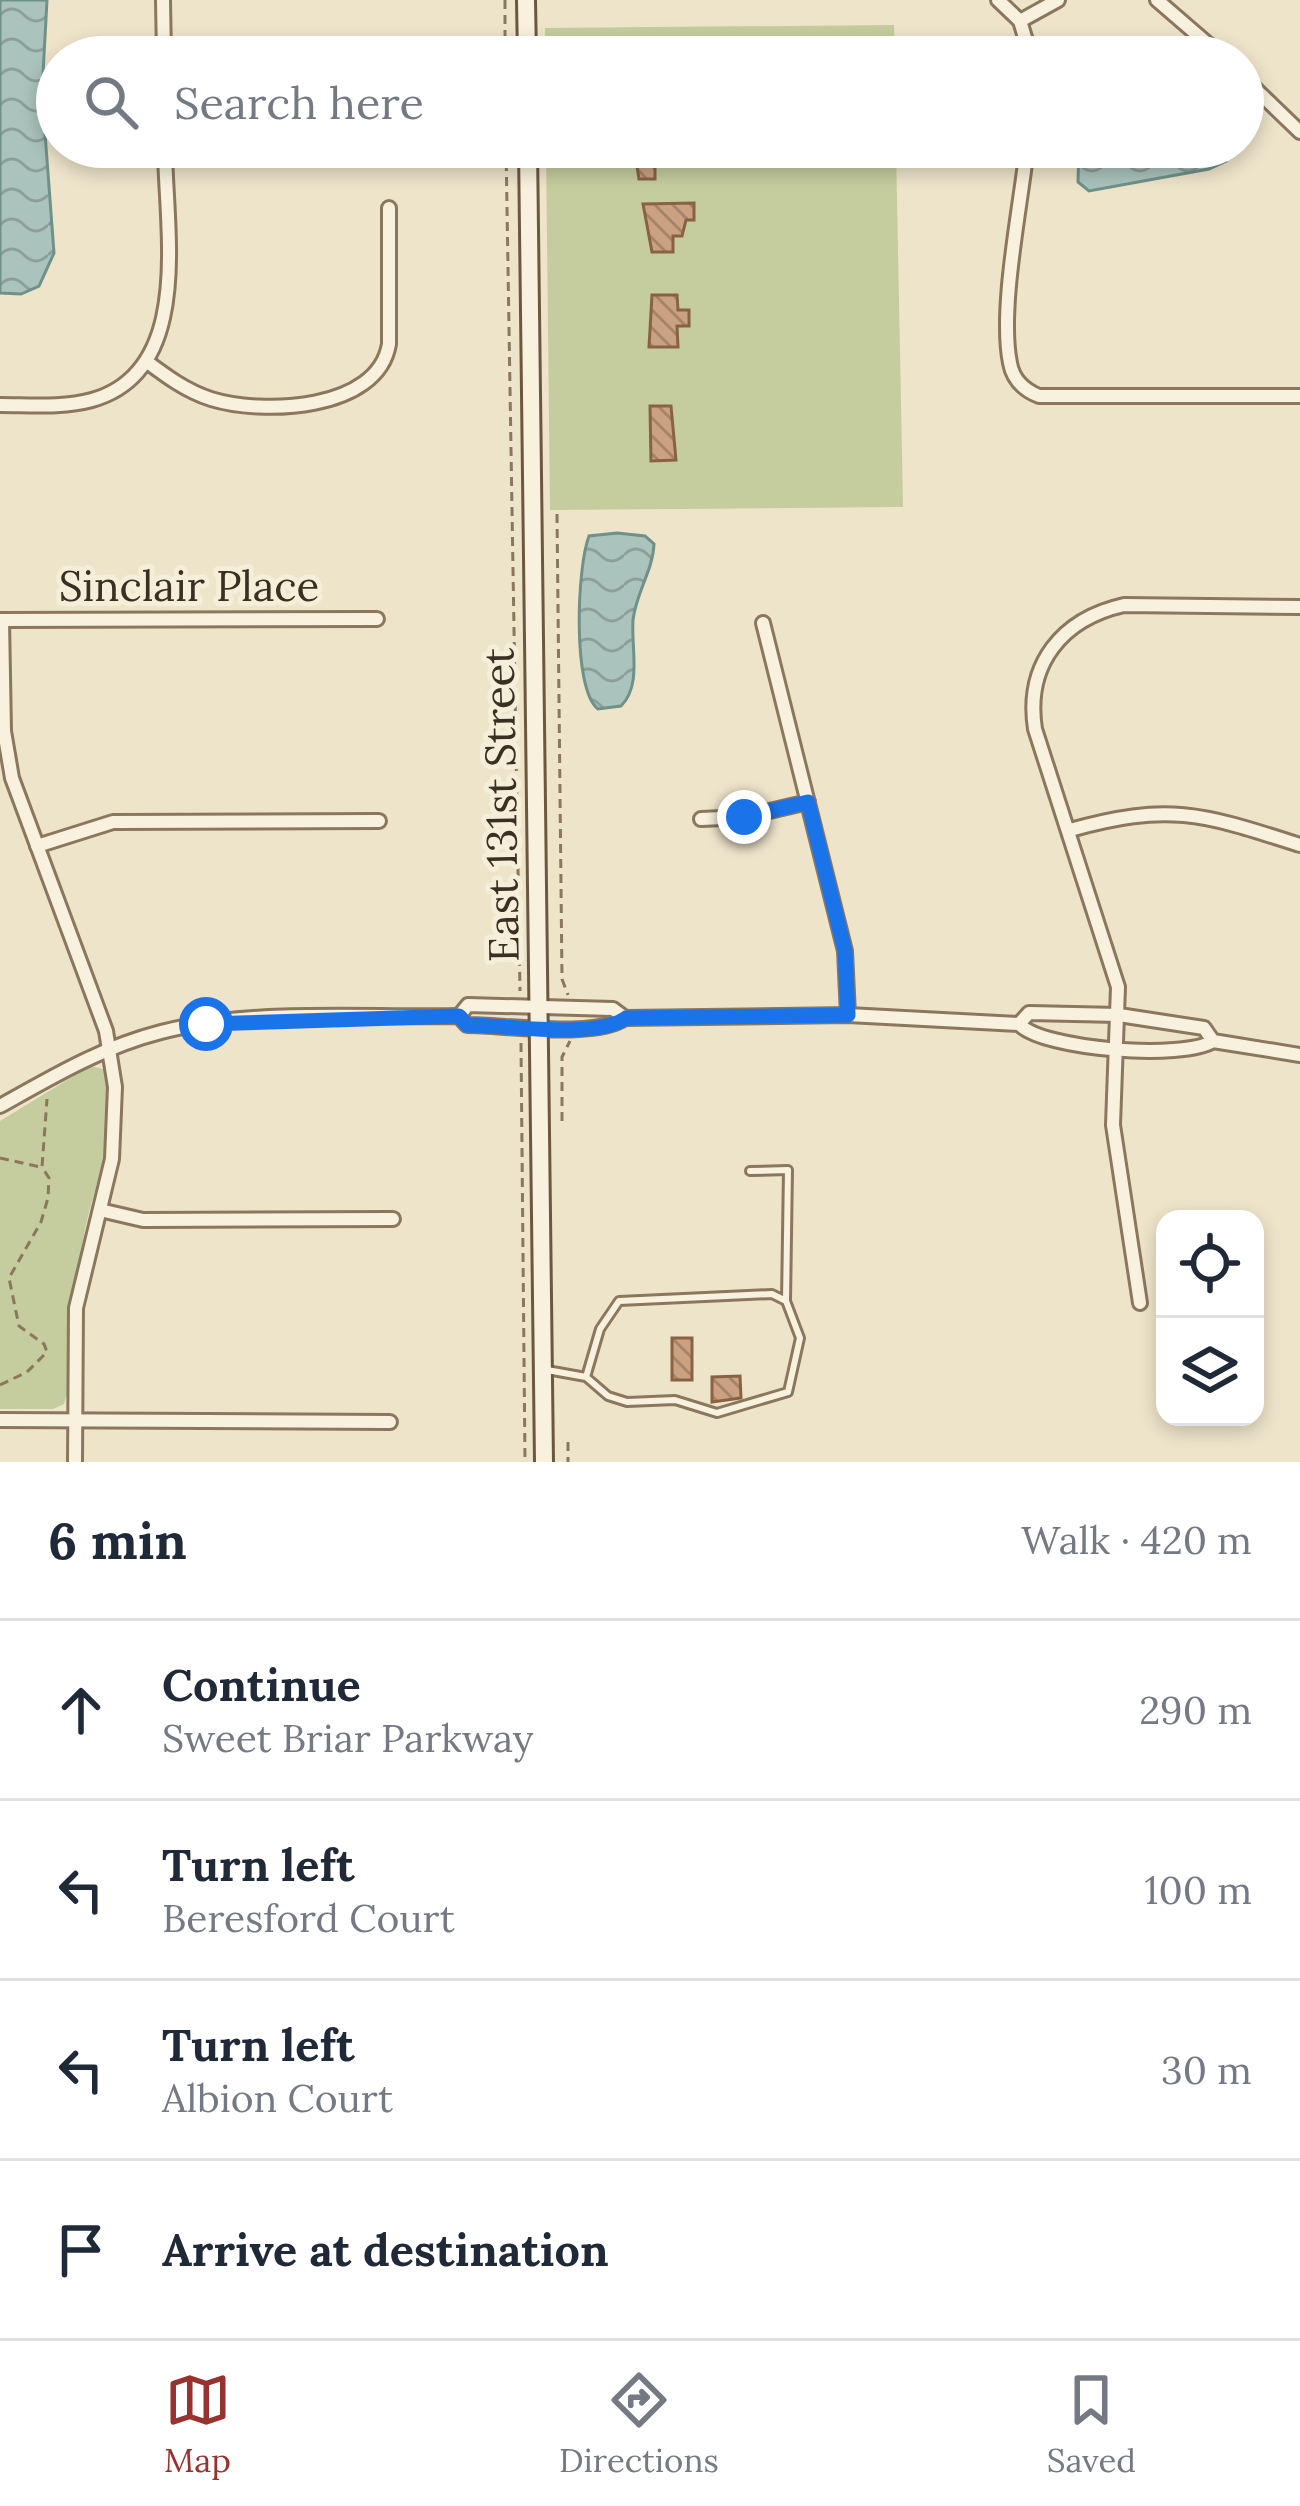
<!DOCTYPE html>
<html lang="en">
<head>
<meta charset="utf-8">
<style>
  :root { --surface:#fff; --page:#f2f2f3; --text:#1f2937; --muted:#747a83; --line:#e0e1e3; --accent:#98322f }
  body { margin:0; font-family:Lora,serif; background:var(--page); color:var(--text) }
  .controls { position:absolute; right:36px; bottom:36px; display:grid; overflow:hidden; border-radius:24px; box-shadow:0 6px 18px #0003 }
  .controls button { width:108px; height:108px; display:grid; place-items:center; padding:0; border:0; border-bottom:3px solid var(--line); background:var(--surface); color:var(--text); font:60px sans-serif }
  .stop { position:absolute; width:36px; height:36px; margin:-27px; border:9px solid #1a73e8; border-radius:50%; background:#fff }
  .stop.end { background:#1a73e8; border-color:#fff; box-shadow:0 3px 12px #0008 }
  .list { margin:0; padding:0; list-style:none }
  h2 { display:flex; justify-content:space-between; align-items:center; height:156px; margin:0; padding:0 48px; font-size:51px }
  h2 small { font-size:39px; font-weight:400; color:var(--muted) }
  .list li { display:grid; grid-template-columns:78px 1fr auto; gap:36px; align-items:center; box-sizing:border-box; height:180px; padding:0 48px; border-top:3px solid var(--line) }
  .list b { display:block; font-size:45px; white-space:nowrap }
  .list p { margin:0; font-size:39px; white-space:nowrap; color:var(--muted) }
  .list em { font-size:39px; font-style:normal; color:var(--muted) }
  .icon { flex:none; width:66px; height:66px; fill:none; stroke:currentColor; stroke-width:2; stroke-linecap:round; stroke-linejoin:round }
  .map { position:relative; flex:none; width:1300px; height:1462px; overflow:hidden }
  .search { position:absolute; background:var(--surface); box-shadow:0 6px 18px #0003; left:36px; right:36px; top:36px; height:132px; display:flex; align-items:center; gap:30px; box-sizing:border-box; padding:0 42px; border-radius:66px; color:var(--muted); font-size:45px }
  .sheet { height:876px; background:var(--surface) }
  nav { display:flex; justify-content:space-around; align-items:center; box-sizing:border-box; height:168px; border-top:3px solid var(--line); background:var(--surface); font-size:33px; color:var(--muted) }
  nav a { display:grid; justify-items:center; gap:6px }
  nav .on { color:var(--accent) }
  .map>svg:first-child { display:block }
  .green { fill:#c5cc9d }
  .water { fill:url(#water-waves); stroke:#70918a; stroke-width:3 }
  .building { fill:url(#building-back-hatch); stroke:#896244; stroke-width:3 }
  .lines { fill:none; stroke-linecap:round; stroke-linejoin:round }
  .lane-casing { stroke:#8a775e; stroke-width:12 }
  .street-casing { stroke:#8a775e; stroke-width:18 }
  .secondary-casing { stroke:#6c5841; stroke-width:22 }
  .path { stroke:#8a775e; stroke-width:3; stroke-dasharray:9 6; stroke-linecap:butt }
  .lane { stroke:#f8f1dd; stroke-width:6 }
  .street { stroke:#f8f1dd; stroke-width:12 }
  .secondary { stroke:#f8f1dd; stroke-width:16 }
  .route { stroke:#1a73e8; stroke-width:15 }
  .labels { text-anchor:middle; dominant-baseline:central; stroke-width:10; stroke-linejoin:round; paint-order:stroke }
  .street-label { font-size:42px; fill:#3b2f21; stroke:#f5eed9 }
</style>
</head>
<body>
<div class="map">
<svg width="1300" height="1462" viewBox="0 0 1300 1462">
  <defs>
    <pattern id="water-waves" width="16" height="10" patternUnits="userSpaceOnUse" patternTransform="scale(3)"><rect width="16" height="10" fill="#aac3bc"/><path d="M0 5q4-4 8 0t8 0" fill="none" stroke="#8c9f98"/></pattern>
    <pattern id="building-back-hatch" width="6" height="6" patternUnits="userSpaceOnUse" patternTransform="scale(3)"><rect width="6" height="6" fill="#cba281"/><path d="M-1 5l2 2M0 0l6 6M5-1l2 2" fill="none" stroke="#a68469"/></pattern>
  </defs>
  <rect width="100%" height="100%" fill="#eee4ca"/>
  <g class="green">
    <polygon points="894,25 895,57 545,57 545,28"/>
    <polygon points="546,147 896,147 903,507 550,510"/>
    <path d="M 90,1066 L 103,1069 C 123,1123 94,1182 84,1235 C 74,1289 67,1339 67,1394 L 64,1404 L 53,1409 L 0,1409 L 0,1121 Z"/>
  </g>
  <g class="water">
    <polygon points="0,0 47,0 42,93 54,253 39,286 21,294 0,293"/>
    <polygon points="1079,147 1234,147 1226,161 1209,169 1089,191 1078,182"/>
    <path d="M 617,533 L 645,536 L 654,544 C 653,570 636,593 633,620 C 631,649 642,685 621,706 L 598,709 C 572,689 577,567 589,536 Z"/>
  </g>
  <g class="building">
    <polygon points="634,147 655,147 655,179 639,179"/>
    <polygon points="694,203 694,220 686,220 682,236 673,236 673,252 652,252 643,204"/>
    <polygon points="652,295 677,295 678,310 689,310 689,326 677,326 678,347 649,347"/>
    <polygon points="650,406 671,406 676,460 651,461"/>
    <rect x="672" y="1338" width="20" height="42"/>
    <polygon points="740,1376 741,1398 712,1402 712,1377"/>
  </g>
  <g class="lines">
    <g class="lane-casing">
      <g id="lane">
        <polyline points="750,1171 788,1170 786,1301"/>
        <polyline points="547,1370 586,1377 608,1396 627,1402 675,1400 717,1413 788,1392 800,1338 786,1301 772,1294 619,1301 600,1329 586,1377"/>
      </g>
    </g>
    <g class="street-casing">
      <g id="street">
        <polyline points="163,0 164,57"/>
        <polyline points="998,0 1020,21 1031,57"/>
        <polyline points="1157,0 1223,57"/>
        <polyline points="1020,21 1058,0"/>
        <polyline points="1243,77 1300,132"/>
        <path d="M 1027,147 C 1021,205 999,308 1010,363 C 1013,380 1024,390 1039,396 L 1300,396"/>
        <path d="M 146,361 C 166,376 186,391 211,399 C 262,415 378,411 389,344 L 389,208"/>
        <path d="M 0,405 C 30,405 63,408 92,400 C 195,371 165,227 165,147"/>
        <polyline points="0,620 377,619"/>
        <polyline points="2,620 4,731 12,778 106,1031 115,1087 112,1159 76,1308 75,1462"/>
        <polyline points="763,623 845,951 848,1015"/>
        <polyline points="701,819 744,817 808,802"/>
        <path d="M 1070,830 C 1170,802 1203,814 1300,845"/>
        <polyline points="37,846 113,822 379,821"/>
        <polyline points="459,1016 468,1005 613,1009 625,1018"/>
        <polyline points="1019,1024 1029,1013 1119,1015 1204,1028 1213,1041 1300,1055"/>
        <path d="M 0,1106 C 52,1077 102,1047 161,1032 C 254,1008 362,1018 459,1016 L 467,1025 C 506,1025 595,1039 625,1018 L 848,1015 L 1019,1024 C 1043,1050 1184,1060 1213,1041"/>
        <polyline points="100,1210 143,1220 393,1219"/>
        <path d="M 1140,1303 L 1113,1125 L 1118,987 L 1035,729 C 1025,664 1062,619 1124,605 L 1300,607"/>
        <polyline points="0,1420 390,1422"/>
      </g>
    </g>
    <g class="secondary-casing">
      <g id="secondary">
        <polyline points="526,0 527,57"/>
        <polyline points="528,147 544,1462"/>
      </g>
    </g>
    <g class="path">
      <polyline points="505,0 505,57"/>
      <polyline points="506,147 520,991"/>
      <polyline points="557,514 562,979 568,995"/>
      <polyline points="521,1043 525,1462"/>
      <polyline points="562,1121 562,1057 570,1041"/>
      <polyline points="0,1158 40,1167"/>
      <polyline points="0,1385 27,1372 47,1352 44,1344 19,1326 9,1278 41,1222 48,1198 49,1178 42,1167 47,1099"/>
      <polyline points="568,1442 568,1462"/>
    </g>
    <use href="#lane" class="lane"/>
    <use href="#street" class="street"/>
    <use href="#secondary" class="secondary"/>
  </g>
  <g class="lines">
    <path class="route" d="M 206,1024 L 459,1016 L 467,1025 C 506,1025 595,1040 626,1018 L 848,1015 L 845,951 L 808,802 L 744,817"/>
  </g>
  <g class="labels">
    <g class="street-label">
      <text x="189" y="586">Sinclair Place</text>
      <text transform="translate(501 805) rotate(-91)">East 131st Street</text>
    </g>
  </g>
</svg>
<div class="controls">
<button><svg class="icon" aria-label="locate" viewBox="0 0 24 24"><circle cx="12" cy="12" r="6"/><path d="M12 2v4M12 18v4M2 12h4M18 12h4"/></svg></button>
<button><svg class="icon" aria-label="layers" viewBox="0 0 24 24"><path d="M12 4l9 5-9 5-9-5zM3 14l9 5 9-5"/></svg></button>
</div>
<div class="stop" style="left:206px;top:1024px"></div>
<div class="stop end" style="left:744px;top:817px"></div>
<div class="search"><svg class="icon" aria-label="search" viewBox="0 0 24 24"><circle cx="10" cy="10" r="6"/><path d="M15 15l6 6"/></svg>Search here</div>
</div>
<section class="sheet">
<h2>6 min<small>Walk · 420 m</small></h2>
<ul class="list">
<li><svg class="icon" aria-label="ahead" viewBox="0 0 24 24"><path d="M12 20V5M6 11l6-6 6 6"/></svg><div><b>Continue</b><p>Sweet Briar Parkway</p></div><em>290 m</em></li>
<li><svg class="icon" aria-label="left" viewBox="0 0 24 24"><path d="M17 20v-9H6M10 6l-5 5 5 5"/></svg><div><b>Turn left</b><p>Beresford Court</p></div><em>100 m</em></li>
<li><svg class="icon" aria-label="left" viewBox="0 0 24 24"><path d="M17 20v-9H6M10 6l-5 5 5 5"/></svg><div><b>Turn left</b><p>Albion Court</p></div><em>30 m</em></li>
<li><svg class="icon" aria-label="arrive" viewBox="0 0 24 24"><path d="M6 21V4h12l-3 4 3 4H6"/></svg><div><b>Arrive at destination</b></div></li>
</ul>
</section>
<nav>
<a class="on"><svg class="icon" aria-label="map" viewBox="0 0 24 24"><path d="M3 6l6-2 6 2 6-2v14l-6 2-6-2-6 2zM9 4v14M15 6v14"/></svg>Map</a>
<a><svg class="icon" aria-label="directions" viewBox="0 0 24 24"><path d="M12 3l9 9-9 9-9-9zM9 14v-3h6M13 9l2 2-2 2"/></svg>Directions</a>
<a><svg class="icon" aria-label="saved" viewBox="0 0 24 24"><path d="M7 4h10v16l-5-4-5 4z"/></svg>Saved</a>
</nav>
</body>
</html>
